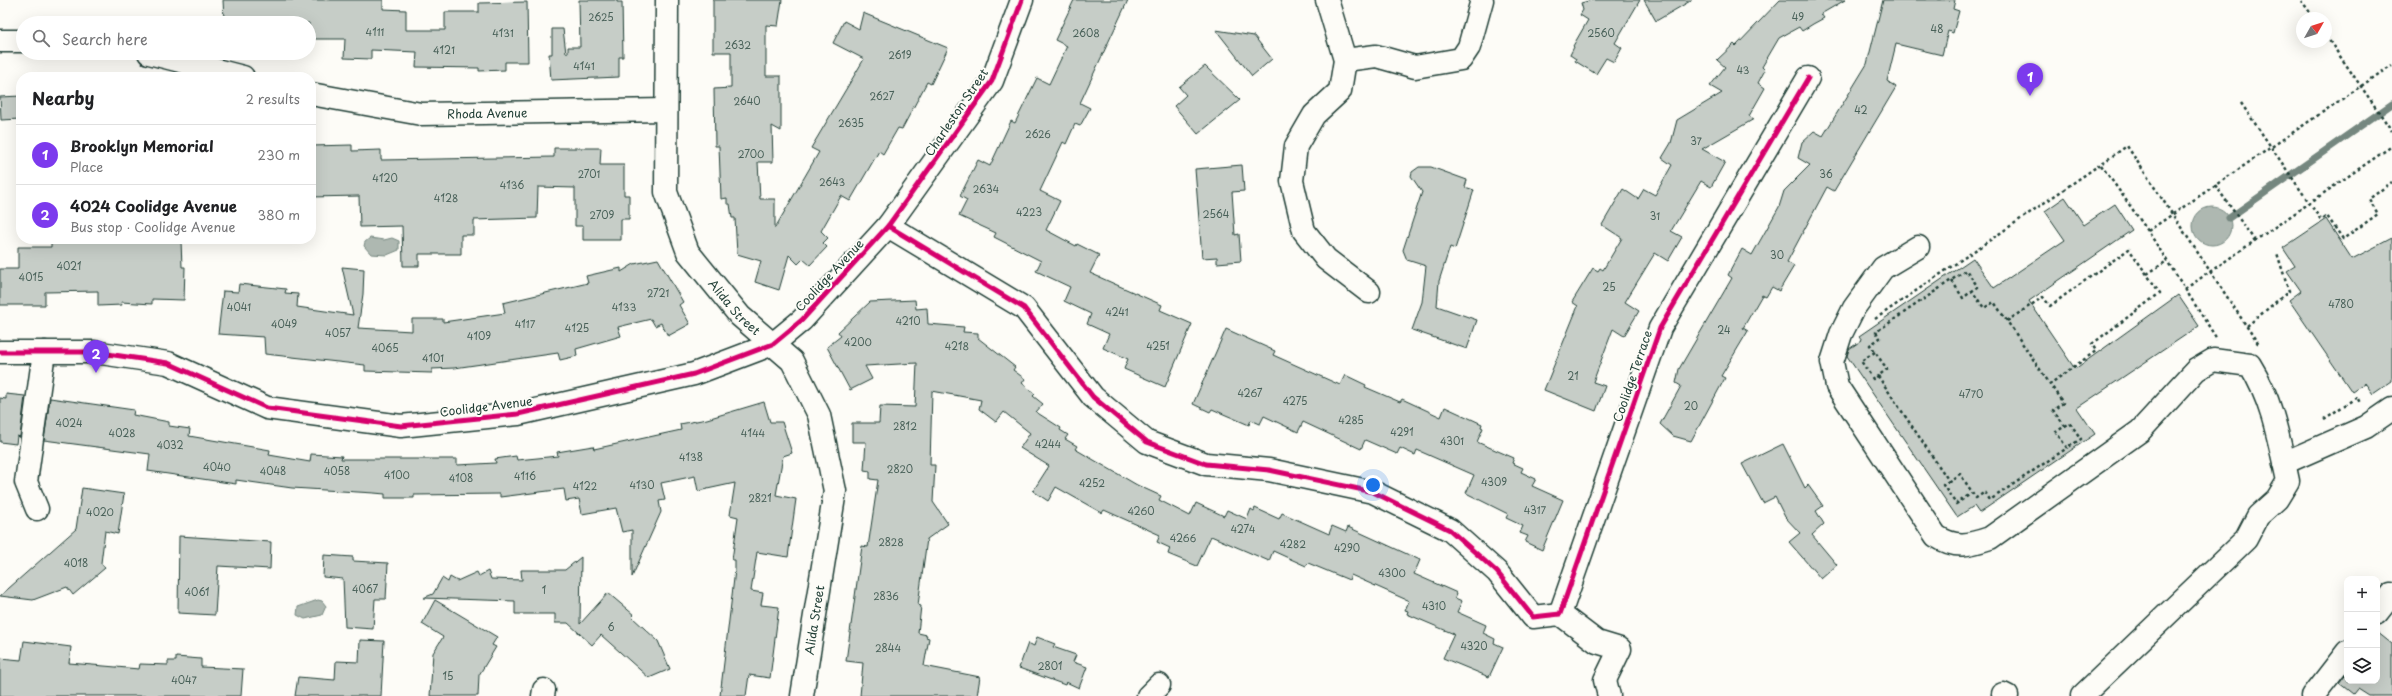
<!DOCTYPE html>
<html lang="en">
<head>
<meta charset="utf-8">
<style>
  :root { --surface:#fff; --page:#f2f2f2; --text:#202124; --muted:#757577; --line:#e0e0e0; --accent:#7c3aed }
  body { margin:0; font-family:"Playpen Sans",sans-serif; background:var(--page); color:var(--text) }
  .controls { position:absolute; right:12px; bottom:12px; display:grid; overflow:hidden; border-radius:8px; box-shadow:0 4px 16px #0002 }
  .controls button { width:36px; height:36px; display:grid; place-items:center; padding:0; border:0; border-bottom:1px solid var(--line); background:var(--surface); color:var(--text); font:20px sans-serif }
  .compass { position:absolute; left:2296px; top:12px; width:36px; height:36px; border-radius:50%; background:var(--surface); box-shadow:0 4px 16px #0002; rotate:51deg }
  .you { position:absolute; left:1373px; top:485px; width:14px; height:14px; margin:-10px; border:3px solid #fff; border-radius:50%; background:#1a73e8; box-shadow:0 0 0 6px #1a73e833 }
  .badge { display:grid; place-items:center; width:26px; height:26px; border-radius:50%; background:var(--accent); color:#fff; font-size:13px; font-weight:700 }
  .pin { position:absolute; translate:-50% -33px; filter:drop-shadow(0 1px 2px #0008) }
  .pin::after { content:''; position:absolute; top:21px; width:14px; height:12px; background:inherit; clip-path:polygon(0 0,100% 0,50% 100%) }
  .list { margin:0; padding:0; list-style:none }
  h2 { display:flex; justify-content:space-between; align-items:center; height:52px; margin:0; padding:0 16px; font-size:17px }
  h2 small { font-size:13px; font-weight:400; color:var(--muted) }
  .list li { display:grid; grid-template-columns:26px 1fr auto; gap:12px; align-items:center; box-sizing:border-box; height:60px; padding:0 16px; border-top:1px solid var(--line) }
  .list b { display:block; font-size:15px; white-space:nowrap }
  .list p { margin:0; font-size:13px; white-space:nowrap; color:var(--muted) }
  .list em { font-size:13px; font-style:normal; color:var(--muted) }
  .icon { flex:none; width:22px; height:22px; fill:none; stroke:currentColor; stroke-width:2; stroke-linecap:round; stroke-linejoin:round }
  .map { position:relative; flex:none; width:2392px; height:696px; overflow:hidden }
  .search { position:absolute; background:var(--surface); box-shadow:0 4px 16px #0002; left:16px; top:16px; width:300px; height:44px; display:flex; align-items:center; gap:10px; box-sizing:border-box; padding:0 14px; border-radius:22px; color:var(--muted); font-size:15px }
  .panel { position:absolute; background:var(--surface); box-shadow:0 4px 16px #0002; left:16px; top:72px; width:300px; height:172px; border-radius:16px }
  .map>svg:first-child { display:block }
  .water { fill:#aeb8b1; stroke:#75877f }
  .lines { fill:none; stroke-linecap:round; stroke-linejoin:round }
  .stream { stroke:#75877f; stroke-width:7 }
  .building { fill:#c6cdc7; stroke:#1f3d34 }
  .minor-casing { stroke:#1f3d34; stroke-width:25 }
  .path { stroke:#1f3d34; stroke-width:2.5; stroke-dasharray:3 3; stroke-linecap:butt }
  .minor { stroke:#fdfcf7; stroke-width:22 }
  .cycleway-casing { stroke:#fdfcf7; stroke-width:8 }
  .cycleway { stroke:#d6006c; stroke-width:5 }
  .labels { text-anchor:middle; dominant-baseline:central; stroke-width:4; stroke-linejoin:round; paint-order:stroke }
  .number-label { font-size:10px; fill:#496159 }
  .street-label { font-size:12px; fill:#1f3d34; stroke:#fdfcf7 }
</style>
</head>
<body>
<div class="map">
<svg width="2392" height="696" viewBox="0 0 2392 696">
  <rect width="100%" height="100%" fill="#fdfcf7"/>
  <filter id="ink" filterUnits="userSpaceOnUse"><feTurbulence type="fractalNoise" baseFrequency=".025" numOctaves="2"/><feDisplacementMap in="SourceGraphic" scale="8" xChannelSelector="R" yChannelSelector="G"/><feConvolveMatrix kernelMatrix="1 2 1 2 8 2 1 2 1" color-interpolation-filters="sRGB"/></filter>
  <g filter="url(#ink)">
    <g class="water">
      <circle cx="2212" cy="226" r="19"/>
      <polygon points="370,238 384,240 392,238 399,241 399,250 387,255 371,254 364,246 365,242"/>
      <polygon points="318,600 322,601 326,606 322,615 305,619 297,615 298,607"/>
    </g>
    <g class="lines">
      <polyline class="stream" points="2229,218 2392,104"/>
    </g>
    <g class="building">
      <polygon points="223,0 383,0 383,9 406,10 406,30 445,30 445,12 479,12 479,3 527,2 528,62 505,62 505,70 479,71 479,68 416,67 417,52 371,50 371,59 344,58 345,39 309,39 309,23 251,23 251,19 224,20"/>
      <polygon points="579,0 617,0 617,2 622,2 623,57 619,57 619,77 551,80 549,54 552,54 552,29 563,29 566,53 568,53 568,47 580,47"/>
      <polygon points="713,0 782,0 778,26 766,25 766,76 781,76 781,131 772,126 773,162 758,162 760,199 775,199 775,228 819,152 811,148 864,59 833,43 844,21 859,29 863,13 948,48 931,84 927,82 902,129 898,128 883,154 879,151 850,201 841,196 821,231 828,238 823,243 827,247 810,265 803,259 798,264 789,255 779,290 755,282 761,261 737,254 735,218 732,218 730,204 727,204 727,198 721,199 719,146 715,146 714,89 731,88 731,52 713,52"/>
      <polygon points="1074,0 1128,0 1080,103 1090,108 1080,126 1075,124 1066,144 1063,142 1040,191 1060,201 1046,230 1076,246 1077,244 1099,255 1090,273 1162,305 1160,310 1192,324 1165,387 1124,369 1128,359 1103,348 1109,334 1087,324 1091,314 1064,301 1070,287 1036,271 1041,261 994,237 996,233 959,216 967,200 960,196 978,160 990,166 1011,121 1015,123 1037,78 1049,84 1067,46 1055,40"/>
      <polygon points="1592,0 1640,0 1615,43 1622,48 1614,62 1606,58 1596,74 1575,61 1576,59 1570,55 1574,47 1573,46 1588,20 1580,15 1583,10 1581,3"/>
      <polygon points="1644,0 1692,0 1656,21"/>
      <polygon points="1780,0 1845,0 1821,14 1824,18 1813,24 1802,31 1799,27 1779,38 1762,67 1765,70 1758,83 1765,88 1749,116 1754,119 1702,149 1725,162 1711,187 1701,181 1671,231 1682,237 1668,261 1655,253 1625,302 1639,311 1624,336 1613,329 1593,382 1605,386 1596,411 1544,390 1578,306 1572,302 1593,268 1598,271 1600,268 1603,270 1622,238 1602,225 1623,189 1638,199 1644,189 1655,195 1672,165 1662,158 1671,143 1677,120 1722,93 1710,86 1725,67 1717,60 1734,44 1736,46"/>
      <polygon points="1883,0 1955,0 1953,9 1959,11 1953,33 1948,31 1942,55 1896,44 1887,81 1896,87 1834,191 1827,187 1787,262 1794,266 1779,291 1772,287 1766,297 1762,295 1743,328 1748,331 1721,376 1725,378 1691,441 1673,436 1660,424 1681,386 1676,383 1679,369 1732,278 1728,275 1742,249 1752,255 1779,207 1784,191 1810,165 1798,158 1802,142 1814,131 1823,136 1867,64"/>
      <polygon points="1216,30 1254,36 1272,59 1252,76"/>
      <polygon points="1205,66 1240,100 1198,134 1174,106 1186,95 1179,87"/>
      <polygon points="21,96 21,119 1,120 0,97"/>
      <polygon points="352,145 352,151 381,150 381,160 554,157 554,148 601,148 600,165 624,165 624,195 629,195 629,219 621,219 621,240 583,240 583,226 575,226 575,188 538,187 537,218 474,220 474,235 461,235 461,254 419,254 419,266 403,266 402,226 360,227 359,196 311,197 311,146"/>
      <polygon points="1242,165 1244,191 1232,192 1235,235 1239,234 1241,261 1217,263 1217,257 1202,258 1195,169"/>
      <polygon points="1419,167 1431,167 1467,180 1465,187 1474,190 1455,249 1450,247 1439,281 1437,306 1477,320 1467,349 1412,330 1422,302 1426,266 1407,260 1403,250 1422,192 1411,176 1412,172"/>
      <polygon points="2065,197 2084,225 2115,204 2132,230 2029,301 2075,369 2178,295 2199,326 2077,408 2095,434 1979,513 1974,506 1957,517 1847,356 1849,349 1862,340 1859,336 1973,258 1994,288 2065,240 2045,211"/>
      <polygon points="2326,219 2352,259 2392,238 2392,381 2373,394 2365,383 2352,392 2289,300 2301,291 2287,271 2295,266 2283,248"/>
      <polygon points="51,239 181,241 182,267 185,267 184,300 152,299 152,304 121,302 122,305 98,306 98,291 45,292 45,305 0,305 0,269 18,269 18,247 51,247"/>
      <polygon points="658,259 683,302 679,305 690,324 668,336 661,323 655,326 651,319 618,327 621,336 576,349 577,356 560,360 558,353 454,368 432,369 432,373 365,371 365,365 265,354 264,337 218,334 223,291 238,292 239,284 286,289 285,293 298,294 297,307 353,315 342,267 364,269 363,294 358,328 412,331 412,319 443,319 443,322 505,313 503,303 588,283 586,276 621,268 621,272 634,264"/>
      <polygon points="915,300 916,309 927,308 928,324 964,327 963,332 978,333 978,338 1015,367 1013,370 1025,379 1022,383 1035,394 1033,396 1043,404 1036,412 1061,428 1060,430 1068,435 1065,439 1077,446 1075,449 1137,485 1161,496 1159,500 1190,516 1196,503 1224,516 1227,510 1247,519 1251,509 1254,511 1255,508 1279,519 1282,513 1329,534 1332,526 1346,532 1348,527 1420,560 1414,574 1457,593 1455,598 1462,601 1457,612 1486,625 1483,633 1495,639 1494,643 1503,647 1489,677 1443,658 1454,634 1407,614 1408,611 1405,610 1409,601 1351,575 1349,580 1308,563 1306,566 1273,551 1269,561 1211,536 1197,566 1168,554 1170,548 1157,542 1160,535 1104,510 1102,513 1056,487 1048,501 1033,491 1049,466 1020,448 1030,433 1004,412 996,422 979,409 981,400 932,391 930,465 935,465 933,502 948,524 927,539 918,605 921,606 918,633 927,635 926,637 929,638 924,666 980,677 977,696 860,696 863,663 846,661 862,546 868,547 878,480 870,479 870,471 864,470 866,442 852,442 852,423 879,423 880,406 915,407 917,363 865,366 872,379 850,390 827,347 841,336 838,332 870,302"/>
      <polygon points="1226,329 1275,351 1273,355 1340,385 1345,375 1366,385 1365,387 1400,402 1402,399 1441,417 1445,407 1482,424 1481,427 1483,428 1477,442 1514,458 1512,463 1523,468 1521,472 1536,479 1532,486 1563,500 1542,550 1525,542 1528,536 1520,533 1523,526 1506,518 1508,514 1466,493 1474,475 1417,450 1415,455 1400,448 1397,454 1365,440 1361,449 1303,422 1298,432 1264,416 1260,424 1251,420 1249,425 1212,409 1210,412 1193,404"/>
      <polygon points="6,394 25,396 20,437 17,436 16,444 0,442 0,398 6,399"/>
      <polygon points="50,398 134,410 133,415 169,422 169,426 190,429 189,436 270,450 269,455 310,462 311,454 342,456 341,459 457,459 457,465 496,463 495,459 516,456 517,460 558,456 557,452 593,446 594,449 681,430 680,424 707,419 764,402 770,422 782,422 792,453 783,456 776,495 796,499 788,557 757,552 751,591 763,593 761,605 779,607 770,678 749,675 746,696 720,696 735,570 735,560 732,560 738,517 730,515 735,483 698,491 695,476 661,483 665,500 659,501 661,512 632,577 632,530 622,532 616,508 582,514 579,499 566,501 564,489 500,497 500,494 414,495 414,498 385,498 385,494 374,493 292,488 236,480 236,484 148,471 150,454 44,440"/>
      <polygon points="1783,444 1805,488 1808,485 1823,506 1816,511 1824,524 1812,535 1837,565 1821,579 1789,542 1800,533 1785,517 1775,497 1763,503 1742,464"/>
      <polygon points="82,488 124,494 118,534 105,531 101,563 105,568 73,595 67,587 33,600 0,596 76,529"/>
      <polygon points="179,536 271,542 270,569 218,566 215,615 178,613"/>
      <polygon points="324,555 353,557 353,561 388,563 386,599 375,599 373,629 345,627 343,579 323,577"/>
      <polygon points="581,557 580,624 608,593 634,615 632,617 658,641 670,669 649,678 601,635 592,645 568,623 555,623 555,614 515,614 515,601 423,598 433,594 442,578 448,582 450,577 457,581 477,572 479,576 488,571 491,579 522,580 521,570 565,570"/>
      <polygon points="435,600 497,637 492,645 496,647 479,675 478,696 430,696 433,653 443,637 422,624"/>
      <polygon points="2377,632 2392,644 2392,696 2368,696 2357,689 2353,694 2339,683 2347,672 2347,681 2377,681"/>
      <polygon points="1037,637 1055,644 1053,647 1076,655 1073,662 1087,667 1079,688 1066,682 1065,685 1019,668 1028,643 1034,646"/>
      <polygon points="360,640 384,641 381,696 295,696 298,677 335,680 336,661 359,662"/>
      <polygon points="24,641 71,647 69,663 139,669 140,664 168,665 168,661 176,661 176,657 201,659 201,667 243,669 241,696 0,696 0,658 21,660"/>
    </g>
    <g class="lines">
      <g class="minor-casing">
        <g id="minor">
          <path id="s1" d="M 667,0 L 666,192 L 688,252 L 740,316 L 792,361 L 819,415 L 835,491 L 802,696"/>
          <polyline points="1327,0 1345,60 1340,91 1314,115 1296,146 1292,181 1304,231 1326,259 1369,292"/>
          <polyline points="0,41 23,41"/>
          <polyline points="149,53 243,77"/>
          <polyline points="1345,60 1376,56 1415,67 1461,59 1469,47 1482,0"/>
          <path id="s2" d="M 311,94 L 421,114 L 665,110"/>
          <polyline points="888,226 1024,308 1093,397 1147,442 1206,464 1269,470 1373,492 1450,530 1497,572 1533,617 1560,614"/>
          <path d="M 1918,247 L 1883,268 L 1854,308 L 1841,334 L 1832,362 L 1837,386 L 1936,536 C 1956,549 1969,545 1990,538 L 2140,431 L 2196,370 L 2213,360 L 2250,365 C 2272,400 2279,440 2288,481 L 2277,499 L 2258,516 L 2246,539 L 2082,696"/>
          <polyline points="0,352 94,352 168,363 267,408 401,426 518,414 694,374 773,344 802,320 888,226 992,81 1022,0"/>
          <polyline points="2284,463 2366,427 2392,409"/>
          <polyline points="37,509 26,482 44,352"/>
          <polyline points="2377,613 2392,594"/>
          <polyline points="1560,614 1660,328 1808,78"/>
          <polyline points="1560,614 1597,642 1620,649 1605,680 1609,696"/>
          <polyline points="2003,694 2007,696"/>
          <polyline points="543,696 544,690"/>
          <polyline points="1148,696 1159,685"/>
          <polyline points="2313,696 2347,652"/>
        </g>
      </g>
      <g class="path">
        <polyline points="2301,0 2314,18"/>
        <polyline points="2326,36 2392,131"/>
        <polyline points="2241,103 2321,220 2327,216 2343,239 2378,214 2369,199 2392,182"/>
        <polyline points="2101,165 2148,231 2217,339"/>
        <polyline points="2215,185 2255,241"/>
        <polyline points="2148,231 2392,65"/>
        <polyline points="2147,274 2167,261"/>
        <polyline points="1952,281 1963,298 1972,291 1984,308 1994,302 2063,403 2053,410 2065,426 2056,432 2067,448 1990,500 1985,492 1976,498 1960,474 1949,481 1878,376 1887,369 1870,345 1880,338 1876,332 1966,270 1978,287 1972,291"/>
        <polyline points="2185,289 2392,146"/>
        <polyline points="1875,319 2127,146 2259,345"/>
        <polyline points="2007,321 2043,297 2050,306 2129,249 2160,293 2092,344 2096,351 2050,384"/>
        <polyline points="2247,326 2289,291 2277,253"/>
        <polyline points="1875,352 1861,361 1873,379 1878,376"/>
        <polyline points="2324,419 2357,397 2360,403"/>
        <polyline points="2065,426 2070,423 2081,439 2067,448"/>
        <polyline points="1949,481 1943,485 1956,504 1972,493"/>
      </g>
      <use href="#minor" class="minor"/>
      <g class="cycleway-casing">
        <g id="cycleway">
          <polyline points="888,226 1024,308 1093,397 1147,442 1206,464 1269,470 1373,492 1450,530 1497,572 1533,617 1560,614 1660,328 1808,78"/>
          <polyline points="0,352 94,352 168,363 267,408 401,426 518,414 694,374 773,344 802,320 888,226 992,81 1022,0"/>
        </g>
      </g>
      <use href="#cycleway" class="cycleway"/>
    </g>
  </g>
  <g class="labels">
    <g class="number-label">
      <text x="601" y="16">2625</text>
      <text x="1798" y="16">49</text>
      <text x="1937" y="28">48</text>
      <text x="375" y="31">4111</text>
      <text x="503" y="32">4131</text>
      <text x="1086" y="32">2608</text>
      <text x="1601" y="32">2560</text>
      <text x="738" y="44">2632</text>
      <text x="444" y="49">4121</text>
      <text x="900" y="54">2619</text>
      <text x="584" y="65">4141</text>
      <text x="1743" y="69">43</text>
      <text x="882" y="95">2627</text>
      <text x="747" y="100">2640</text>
      <text x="1861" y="109">42</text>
      <text x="851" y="122">2635</text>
      <text x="1038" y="133">2626</text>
      <text x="1696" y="140">37</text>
      <text x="751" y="153">2700</text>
      <text x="589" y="173">2701</text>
      <text x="1826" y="173">36</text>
      <text x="385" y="177">4120</text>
      <text x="832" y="181">2643</text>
      <text x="512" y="184">4136</text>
      <text x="986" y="188">2634</text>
      <text x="446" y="197">4128</text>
      <text x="1029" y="211">4223</text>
      <text x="1216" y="213">2564</text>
      <text x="602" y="214">2709</text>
      <text x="1655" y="215">31</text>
      <text x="1777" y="254">30</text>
      <text x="69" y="265">4021</text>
      <text x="31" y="276">4015</text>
      <text x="1609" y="286">25</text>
      <text x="658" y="292">2721</text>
      <text x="2341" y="303">4780</text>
      <text x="239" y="306">4041</text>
      <text x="624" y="306">4133</text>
      <text x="1117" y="311">4241</text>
      <text x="908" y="320">4210</text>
      <text x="284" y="323">4049</text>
      <text x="525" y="323">4117</text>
      <text x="577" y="327">4125</text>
      <text x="1724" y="329">24</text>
      <text x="338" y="332">4057</text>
      <text x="479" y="335">4109</text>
      <text x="858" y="341">4200</text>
      <text x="957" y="345">4218</text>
      <text x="1158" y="345">4251</text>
      <text x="385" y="347">4065</text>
      <text x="433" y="357">4101</text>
      <text x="1573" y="375">21</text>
      <text x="1250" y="392">4267</text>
      <text x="1971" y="393">4770</text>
      <text x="1295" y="400">4275</text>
      <text x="1691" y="405">20</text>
      <text x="1351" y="419">4285</text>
      <text x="69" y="422">4024</text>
      <text x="905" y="425">2812</text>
      <text x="1402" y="431">4291</text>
      <text x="122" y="432">4028</text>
      <text x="753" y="432">4144</text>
      <text x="1452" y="440">4301</text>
      <text x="1048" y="443">4244</text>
      <text x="170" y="444">4032</text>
      <text x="691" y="456">4138</text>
      <text x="217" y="466">4040</text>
      <text x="900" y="468">2820</text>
      <text x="273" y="470">4048</text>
      <text x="337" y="470">4058</text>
      <text x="397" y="474">4100</text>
      <text x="525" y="475">4116</text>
      <text x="461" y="477">4108</text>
      <text x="1494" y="481">4309</text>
      <text x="1092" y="482">4252</text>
      <text x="642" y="484">4130</text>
      <text x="585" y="485">4122</text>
      <text x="760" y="497">2821</text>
      <text x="1535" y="509">4317</text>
      <text x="1141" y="510">4260</text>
      <text x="100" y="511">4020</text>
      <text x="1243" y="528">4274</text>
      <text x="1183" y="537">4266</text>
      <text x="891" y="541">2828</text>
      <text x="1293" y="543">4282</text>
      <text x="1347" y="547">4290</text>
      <text x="76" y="562">4018</text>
      <text x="1392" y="572">4300</text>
      <text x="365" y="588">4067</text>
      <text x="544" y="589">1</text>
      <text x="197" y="591">4061</text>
      <text x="886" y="595">2836</text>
      <text x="1434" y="605">4310</text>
      <text x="611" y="626">6</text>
      <text x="1474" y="645">4320</text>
      <text x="888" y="647">2844</text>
      <text x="1050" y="665">2801</text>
      <text x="448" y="675">15</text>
      <text x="184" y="679">4047</text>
    </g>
    <g class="street-label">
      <text transform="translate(956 112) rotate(-56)">Charleston Street</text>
      <text stroke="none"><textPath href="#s2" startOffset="178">Rhoda Avenue</textPath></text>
      <text transform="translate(829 275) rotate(-47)">Coolidge Avenue</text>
      <text stroke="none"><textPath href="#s1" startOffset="328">Alida Street</textPath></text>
      <text transform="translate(1632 376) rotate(-71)">Coolidge Terrace</text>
      <text transform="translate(486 406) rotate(-7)">Coolidge Avenue</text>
      <text transform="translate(814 620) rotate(-81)">Alida Street</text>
    </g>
  </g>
</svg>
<div class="controls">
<button>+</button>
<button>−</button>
<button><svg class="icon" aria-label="layers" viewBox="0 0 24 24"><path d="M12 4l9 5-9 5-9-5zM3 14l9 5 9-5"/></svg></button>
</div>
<svg class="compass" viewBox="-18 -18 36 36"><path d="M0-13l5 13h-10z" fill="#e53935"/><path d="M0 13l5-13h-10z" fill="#757577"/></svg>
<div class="you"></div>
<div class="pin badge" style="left:2030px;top:96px">1</div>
<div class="pin badge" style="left:96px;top:373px">2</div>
<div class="search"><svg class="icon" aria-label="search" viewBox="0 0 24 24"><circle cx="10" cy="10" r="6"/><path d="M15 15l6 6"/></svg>Search here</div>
<section class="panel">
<h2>Nearby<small>2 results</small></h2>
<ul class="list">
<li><span class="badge">1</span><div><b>Brooklyn Memorial</b><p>Place</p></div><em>230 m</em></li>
<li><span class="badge">2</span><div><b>4024 Coolidge Avenue</b><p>Bus stop · Coolidge Avenue</p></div><em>380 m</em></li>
</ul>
</section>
</div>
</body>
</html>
